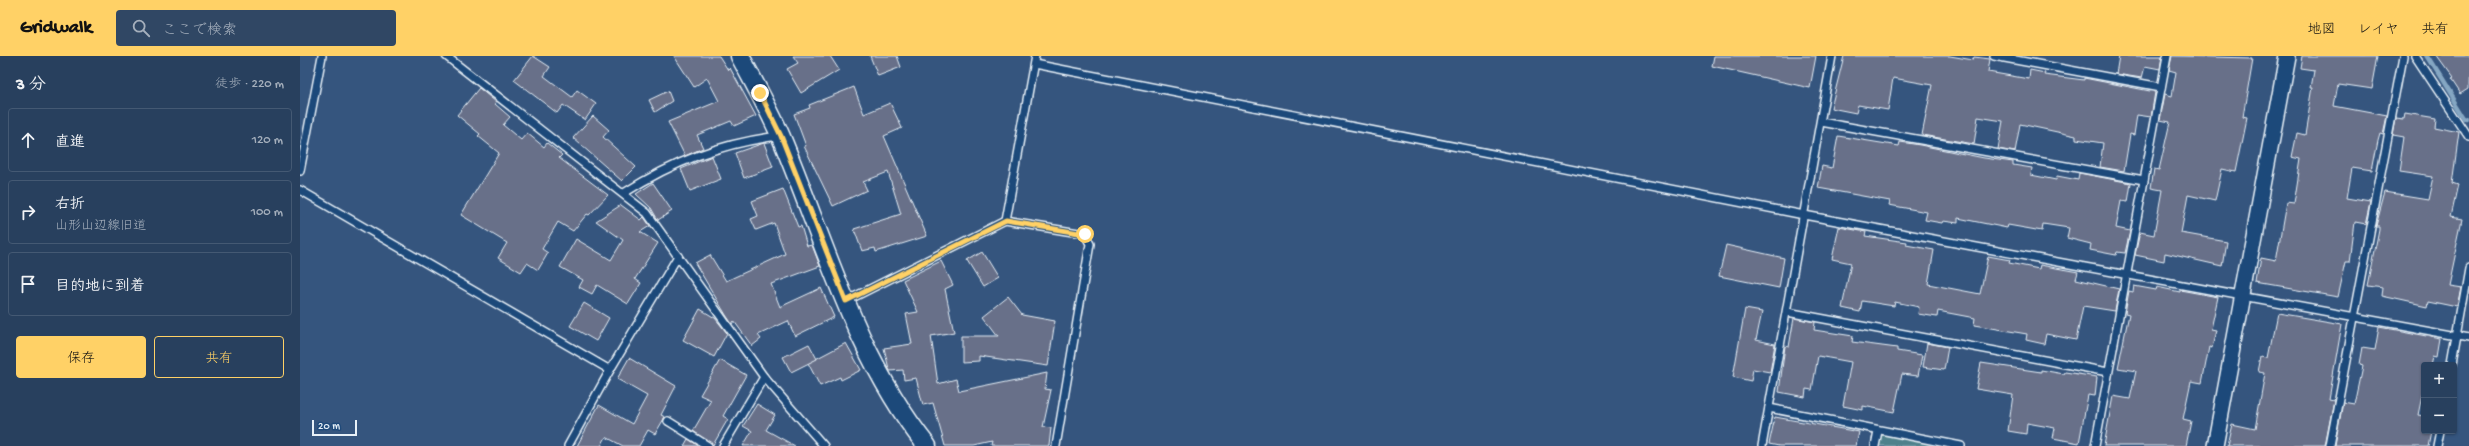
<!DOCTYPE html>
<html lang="ja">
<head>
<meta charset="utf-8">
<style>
  :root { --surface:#28405e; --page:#304764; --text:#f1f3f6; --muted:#a5afbc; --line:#445973; --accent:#ffd166 }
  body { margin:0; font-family:"Gochi Hand","Klee One",sans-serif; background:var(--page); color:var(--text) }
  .controls { position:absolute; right:12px; bottom:12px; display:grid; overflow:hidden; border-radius:4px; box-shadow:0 1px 3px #0004 }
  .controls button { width:36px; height:36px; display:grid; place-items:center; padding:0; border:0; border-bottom:1px solid var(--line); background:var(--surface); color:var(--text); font:20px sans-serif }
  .scale { position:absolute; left:12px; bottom:10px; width:45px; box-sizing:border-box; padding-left:4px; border:2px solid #e8f1f8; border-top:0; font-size:11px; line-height:14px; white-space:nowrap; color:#e8f1f8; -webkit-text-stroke:3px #1f4a7a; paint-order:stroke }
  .stop { position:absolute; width:12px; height:12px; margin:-9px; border:3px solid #ffd166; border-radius:50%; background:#fff }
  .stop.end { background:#ffd166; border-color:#fff; box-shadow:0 1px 4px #0008 }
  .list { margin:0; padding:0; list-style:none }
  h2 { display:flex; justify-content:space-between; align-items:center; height:52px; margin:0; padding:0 16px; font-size:17px }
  h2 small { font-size:13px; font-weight:400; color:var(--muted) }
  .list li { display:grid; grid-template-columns:26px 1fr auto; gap:12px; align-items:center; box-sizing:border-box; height:64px; margin:0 8px 8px; padding:0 8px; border:1px solid var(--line); border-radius:4px }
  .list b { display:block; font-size:15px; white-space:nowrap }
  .list p { margin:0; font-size:13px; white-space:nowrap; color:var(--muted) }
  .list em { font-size:13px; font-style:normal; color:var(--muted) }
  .actions { display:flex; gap:8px; padding:12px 16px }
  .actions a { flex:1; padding:9px 0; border:1px solid var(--accent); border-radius:4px; text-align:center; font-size:14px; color:var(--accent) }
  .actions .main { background:var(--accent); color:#111 }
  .icon { flex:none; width:22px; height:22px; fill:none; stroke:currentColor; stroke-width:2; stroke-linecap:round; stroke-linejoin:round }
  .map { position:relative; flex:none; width:2169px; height:390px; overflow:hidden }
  header { display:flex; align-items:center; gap:24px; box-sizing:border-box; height:56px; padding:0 20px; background:var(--accent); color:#111 }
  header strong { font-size:19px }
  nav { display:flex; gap:22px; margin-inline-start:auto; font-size:14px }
  .search { width:280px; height:36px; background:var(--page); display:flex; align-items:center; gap:10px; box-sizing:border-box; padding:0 14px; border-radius:4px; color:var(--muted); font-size:15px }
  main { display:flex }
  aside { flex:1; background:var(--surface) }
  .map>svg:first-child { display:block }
  .green { fill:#50818c; stroke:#9cb9c2 }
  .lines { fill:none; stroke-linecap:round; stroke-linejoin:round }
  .stream { stroke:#85a7c3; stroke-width:4.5 }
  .building { fill:#676f89; stroke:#e8f1f8 }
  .service-casing { stroke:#e8f1f8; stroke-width:10 }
  .minor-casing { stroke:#e8f1f8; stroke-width:18 }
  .tertiary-casing { stroke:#e8f1f8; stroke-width:21 }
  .service { stroke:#1f4a7a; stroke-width:7 }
  .minor { stroke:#1f4a7a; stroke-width:15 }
  .tertiary { stroke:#1f4a7a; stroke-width:18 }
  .route { stroke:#ffd166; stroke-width:5 }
</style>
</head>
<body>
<header>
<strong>Gridwalk</strong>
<div class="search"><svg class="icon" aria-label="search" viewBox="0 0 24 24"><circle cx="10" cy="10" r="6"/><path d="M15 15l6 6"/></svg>ここで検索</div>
<nav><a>地図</a><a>レイヤ</a><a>共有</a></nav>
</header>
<main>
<aside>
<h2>3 分<small>徒歩 · 220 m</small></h2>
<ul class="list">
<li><svg class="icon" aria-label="ahead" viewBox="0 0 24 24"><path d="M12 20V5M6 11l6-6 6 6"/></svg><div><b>直進</b></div><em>120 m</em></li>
<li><svg class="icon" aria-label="right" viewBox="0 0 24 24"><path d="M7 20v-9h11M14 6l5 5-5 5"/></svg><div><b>右折</b><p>山形山辺線旧道</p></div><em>100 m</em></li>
<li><svg class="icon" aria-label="arrive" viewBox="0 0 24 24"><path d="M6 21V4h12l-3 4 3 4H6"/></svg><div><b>目的地に到着</b></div></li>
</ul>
<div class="actions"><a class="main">保存</a><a>共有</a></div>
</aside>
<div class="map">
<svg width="2169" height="390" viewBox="0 0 2169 390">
  <rect width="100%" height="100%" fill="#35557e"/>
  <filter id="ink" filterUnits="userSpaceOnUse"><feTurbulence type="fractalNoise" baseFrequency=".025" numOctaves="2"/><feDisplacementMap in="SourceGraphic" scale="8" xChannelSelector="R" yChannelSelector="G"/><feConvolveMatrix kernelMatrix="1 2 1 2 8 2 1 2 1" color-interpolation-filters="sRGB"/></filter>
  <g filter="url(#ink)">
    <polygon class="green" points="1578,375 1661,390 1575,390"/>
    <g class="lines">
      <polyline class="stream" points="2127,0 2166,63 2169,64"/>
    </g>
    <g class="building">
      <polygon points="233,0 250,11 244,20 272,41 277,34 296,48 285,64 263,49 257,57 214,24"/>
      <polygon points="374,0 419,0 428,14 430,12 456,60 434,70 431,65 397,79 403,92 385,100 368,66 419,45 407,22 394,31"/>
      <polygon points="493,0 530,0 539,14 501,37 487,13 498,7"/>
      <polygon points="570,0 597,0 601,11 578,20"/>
      <polygon points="1414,0 1516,0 1510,32 1412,10"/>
      <polygon points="1544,0 1650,0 1673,4 1674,1 1690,3 1688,16 1729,23 1730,14 1745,17 1744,19 1784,24 1784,22 1855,36 1851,61 1837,59 1834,79 1830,78 1824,115 1800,111 1803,87 1776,83 1776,80 1720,68 1715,96 1698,93 1703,65 1678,61 1674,88 1622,79 1632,29 1593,22 1588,54 1558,49 1556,57 1531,52"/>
      <polygon points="1819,0 1862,0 1860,13 1845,10 1842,22 1816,18"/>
      <polygon points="1872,0 1952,2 1942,61 1947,62 1936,116 1922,113 1915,145 1888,139 1881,177 1926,185 1922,210 1865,197 1864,205 1835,199 1840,176 1854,179 1862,134 1851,132 1854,113 1859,114 1870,66 1860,64 1865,38 1872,40 1876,16 1869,14"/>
      <polygon points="2002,0 2078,0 2072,33 2038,28 2034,50 2087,60 2083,78 2080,77 2078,84 2072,115 2052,112 2047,142 2071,146 2066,168 2055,166 2050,205 2046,205 2038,241 1957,227 1961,202 1976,205 1986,147 1994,148 2001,103 1992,101 1997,77 2005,79 2013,31 2011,31 2014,14 2000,12"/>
      <polygon points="2136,0 2169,0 2168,33 2160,38 2150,23 2152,22"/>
      <polygon points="554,31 564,58 590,47 602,72 584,80 627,180 576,196 575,192 562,195 554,173 601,158 588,116 563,126 567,134 533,150 504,90 506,90 494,58 510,52 509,49"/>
      <polygon points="179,32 196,46 195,48 210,61 203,69 221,84 227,77 244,91 247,87 262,99 259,102 308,139 289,159 287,158 273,175 258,166 242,193 248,197 238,214 227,207 221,216 198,202 207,187 161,159 199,97 178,80 180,78 157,59"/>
      <polygon points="368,35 372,45 355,56 349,44"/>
      <polygon points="2105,58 2135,63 2134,71 2159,76 2152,127 2158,129 2151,161 2162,163 2148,229 2161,231 2157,251 2128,245 2127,250 2082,240 2083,231 2068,229 2079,173 2079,170 2076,170 2085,136 2128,143 2133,120 2099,115 2104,81 2093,79 2096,62 2104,63"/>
      <polygon points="293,60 309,74 303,81 336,111 322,125 273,82"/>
      <polygon points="1538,80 1599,90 1600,86 1620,89 1684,102 1713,106 1713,109 1732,112 1731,119 1756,124 1757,120 1778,124 1779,117 1831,127 1828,146 1821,145 1816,172 1830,175 1825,197 1817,196 1816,199 1790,194 1791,188 1767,182 1769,172 1743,168 1742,175 1708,169 1707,172 1658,162 1658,167 1643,165 1642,167 1625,164 1627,156 1589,149 1590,145 1518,132 1522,110 1532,112"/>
      <polygon points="464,87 473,111 444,122 435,97"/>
      <polygon points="412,100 421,123 390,135 381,113"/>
      <polygon points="353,127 372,155 358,164 351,152 336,138"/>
      <polygon points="483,133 498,171 501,170 507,190 512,189 520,210 471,228 480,251 521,232 534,261 495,280 488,265 458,279 461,283 452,290 434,265 432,268 426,259 395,207 410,199 426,225 485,198 474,167 456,174 451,163 458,160 452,145"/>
      <polygon points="321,149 341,164 344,161 350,170 340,176 358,187 335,223 341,227 328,248 297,229 292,238 279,231 283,224 260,211 276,183 311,204 323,184 296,165"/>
      <polygon points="1539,171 1566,176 1565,180 1607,186 1606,189 1634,194 1628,228 1680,238 1688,200 1710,204 1709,207 1739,213 1740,209 1778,216 1776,223 1819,233 1815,255 1783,250 1776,284 1746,278 1744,288 1726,284 1727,278 1674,269 1675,262 1638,255 1637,261 1618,258 1619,251 1595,246 1594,250 1562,245 1560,256 1542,252 1551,207 1532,203"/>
      <polygon points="1426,189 1484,202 1479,232 1419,220"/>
      <polygon points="682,196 698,222 683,231 667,205"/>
      <polygon points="641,205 653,229 645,233 654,276 631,280 638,328 656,323 659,335 747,317 745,333 751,334 743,371 751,372 749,390 691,390 692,386 674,390 645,390 633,347 623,349 616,322 604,324 603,314 590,315 589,313 584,292 612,288 606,258 618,256 603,224"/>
      <polygon points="1834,230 1856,234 1857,231 1880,236 1880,234 1918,241 1911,273 1916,274 1912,292 1909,291 1902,327 1891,325 1883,363 1891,365 1886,390 1804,390 1813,340 1830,343 1836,315 1818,312 1829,258 1825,257 1829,235 1833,236"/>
      <polygon points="708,241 722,259 755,265 748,310 679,300 679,305 661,306 661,280 699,280 684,260"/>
      <polygon points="284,247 309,262 296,285 270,270"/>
      <polygon points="400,253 415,262 427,277 414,301 383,284"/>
      <polygon points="1445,253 1462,256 1456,284 1475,288 1470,316 1453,313 1451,325 1433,321"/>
      <polygon points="1977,257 2042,268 2029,343 2034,344 2025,390 1927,390 1932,368 1955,373 1965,317 1959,316 1962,301 1968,302"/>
      <polygon points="1494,262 1515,266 1514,274 1553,280 1552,286 1597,292 1597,295 1622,299 1618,320 1602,318 1594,356 1563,350 1563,354 1543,350 1551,306 1518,300 1512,334 1506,333 1505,341 1479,336 1485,290 1489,291"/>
      <polygon points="2079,271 2142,283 2139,301 2135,300 2133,309 2124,309 2124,330 2118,359 2124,360 2124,375 2131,375 2128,390 2035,390 2043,346 2054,348 2062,310 2059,309 2062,292 2075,294"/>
      <polygon points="546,287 561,314 541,324 540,321 520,330 508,307"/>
      <polygon points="1627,287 1648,291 1644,314 1623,311"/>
      <polygon points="509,288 517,303 491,316 483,301"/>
      <polygon points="329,302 376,330 361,359 365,361 355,378 348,374 339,390 323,390 306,381 301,390 277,390 299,349 332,368 347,340 317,323"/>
      <polygon points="420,304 446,319 423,360 428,363 413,389 393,375 411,344 400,339"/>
      <polygon points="1681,307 1741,316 1741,314 1764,318 1765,316 1797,321 1795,340 1788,339 1779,387 1753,382 1755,372 1727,367 1726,378 1708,375 1713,339 1676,333"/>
      <polygon points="457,348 475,359 466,374 495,390 443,390 452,375 443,370"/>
      <polygon points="1475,361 1559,376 1556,390 1479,390 1469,388"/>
      <polygon points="388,383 399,390 384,390"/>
    </g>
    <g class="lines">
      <g class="service-casing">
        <g id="service">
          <polyline points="146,0 347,157 464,321 524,390"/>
          <polyline points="735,0 705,165 785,178 790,188 756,390"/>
          <polyline points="1694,0 1861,31"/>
          <polyline points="2115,0 2169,81"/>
          <polyline points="734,8 1504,159 2169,282"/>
          <polyline points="1521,66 1844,124"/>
          <polyline points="0,115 22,0"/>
          <polyline points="0,134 310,314 268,390"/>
          <path d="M 324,137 C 373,106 421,87 479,80"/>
          <polyline points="546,245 705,165"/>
          <polyline points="1487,256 1808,316"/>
          <polyline points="2152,309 2169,212"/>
          <polyline points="310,314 378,200"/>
          <polyline points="1469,352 1661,390"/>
          <polyline points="368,365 408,390"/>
          <polyline points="423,390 464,321"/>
          <polyline points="1462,390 1532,0"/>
          <polyline points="1575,390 1578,375"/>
          <polyline points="1795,390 1867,0"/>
          <polyline points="2030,390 2103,0"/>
          <polyline points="2137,390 2140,375"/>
        </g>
      </g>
      <g class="minor-casing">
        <polyline id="minor" points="1915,390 1987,0"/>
      </g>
      <g class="tertiary-casing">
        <path id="tertiary" d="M 440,0 C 454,27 469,53 481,81 C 525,186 555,300 627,390"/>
      </g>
      <use href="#service" class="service"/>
      <use href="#minor" class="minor"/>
      <use href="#tertiary" class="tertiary"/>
    </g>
  </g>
  <g class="lines" filter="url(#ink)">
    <polyline class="route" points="460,37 481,80 546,245 706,165 785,178"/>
  </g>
</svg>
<div class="controls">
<button>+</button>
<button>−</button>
</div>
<div class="scale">20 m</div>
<div class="stop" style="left:785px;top:178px"></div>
<div class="stop end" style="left:460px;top:37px"></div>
</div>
</main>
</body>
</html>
